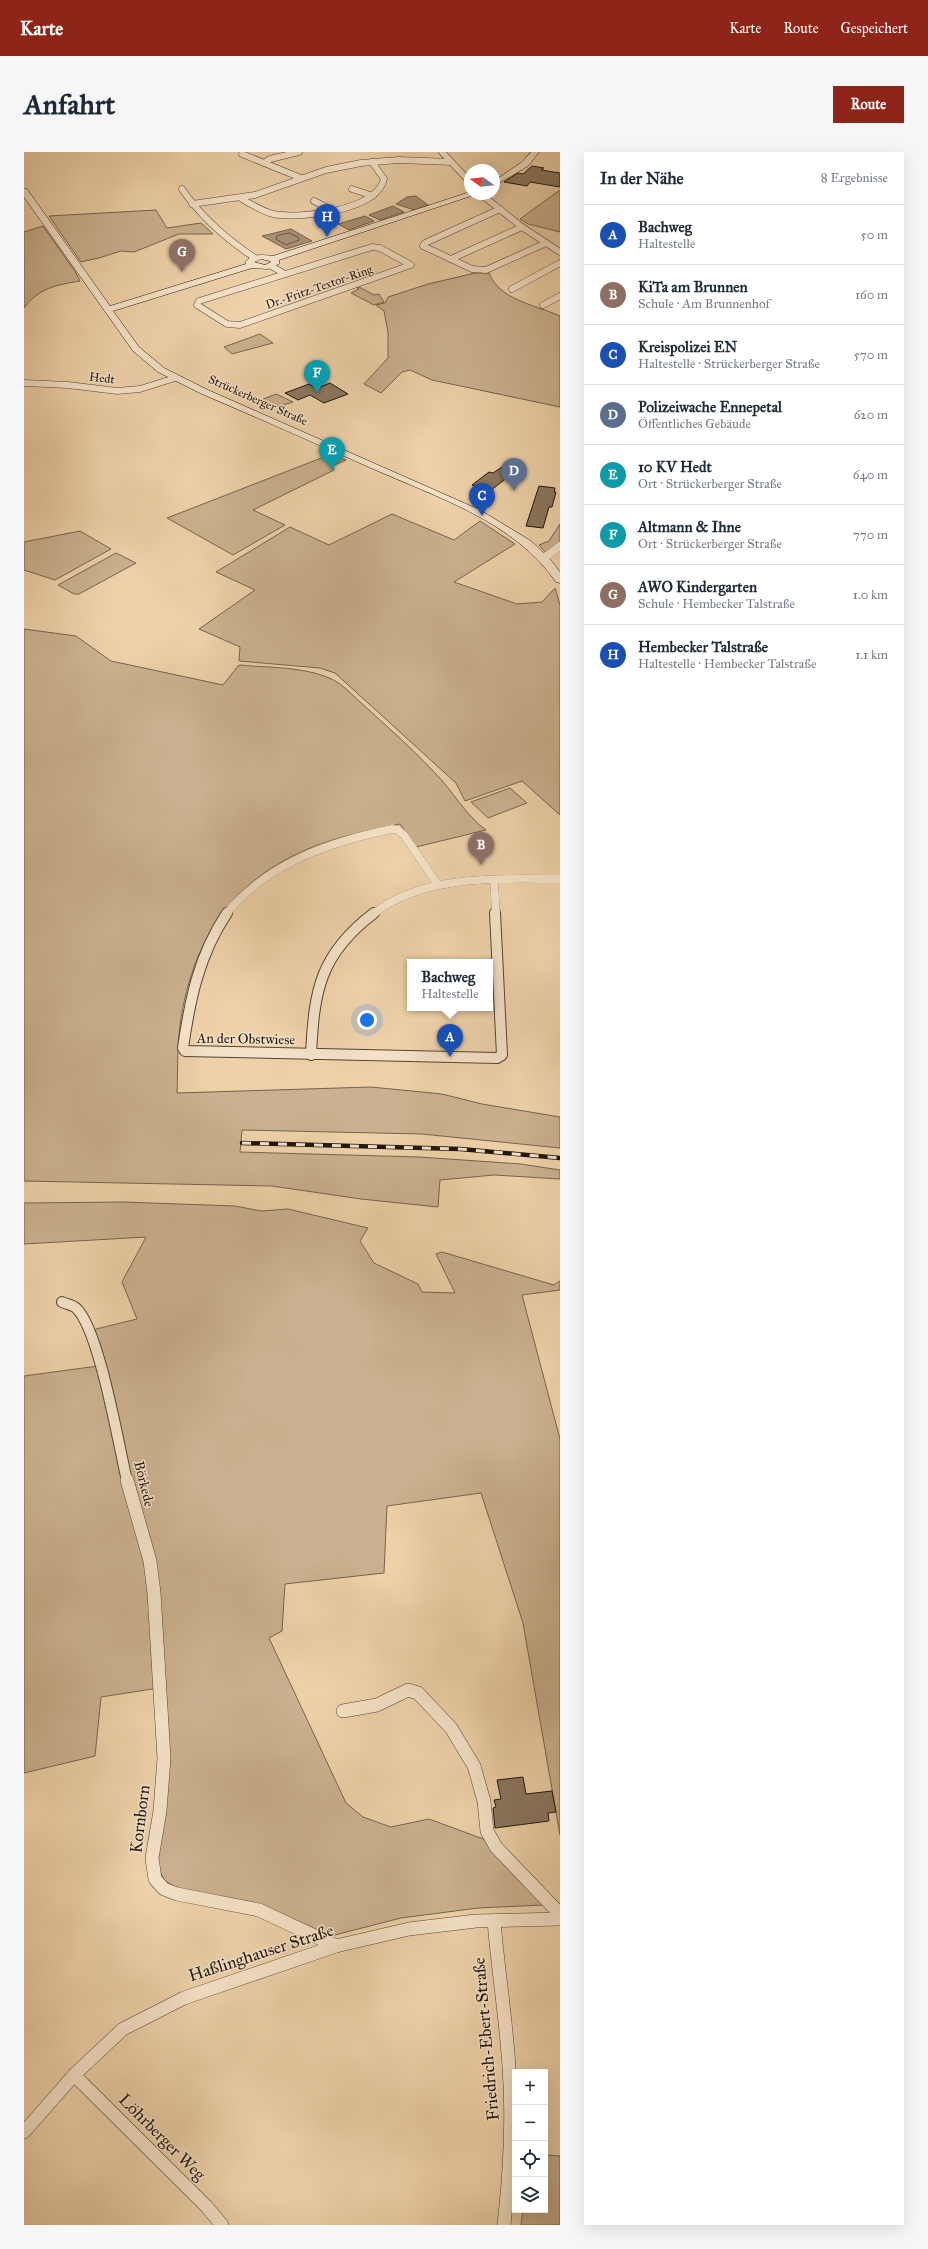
<!DOCTYPE html>
<html lang="de">
<head>
<meta charset="utf-8">
<style>
  :root { --surface:#fff; --page:#f6f6f7; --text:#1f2937; --muted:#747a83; --line:#e0e1e3; --accent:#8f2418 }
  body { margin:0; font-family:"IM FELL Great Primer",serif; background:var(--page); color:var(--text) }
  .controls { position:absolute; right:12px; bottom:12px; display:grid; overflow:hidden; border-radius:0px; box-shadow:0 4px 16px #0002 }
  .controls button { width:36px; height:36px; display:grid; place-items:center; padding:0; border:0; border-bottom:1px solid var(--line); background:var(--surface); color:var(--text); font:20px sans-serif }
  .compass { position:absolute; left:440px; top:12px; width:36px; height:36px; border-radius:50%; background:var(--surface); box-shadow:0 4px 16px #0002; rotate:285deg }
  .you { position:absolute; left:343px; top:868px; width:14px; height:14px; margin:-10px; border:3px solid #fff; border-radius:50%; background:#1a73e8; box-shadow:0 0 0 6px #1a73e833 }
  .badge { display:grid; place-items:center; width:26px; height:26px; border-radius:50%; background:var(--accent); color:#fff; font-size:13px; font-weight:700 }
  .pin { position:absolute; translate:-50% -33px; filter:drop-shadow(0 1px 2px #0008) }
  .pin::after { content:''; position:absolute; top:21px; width:14px; height:12px; background:inherit; clip-path:polygon(0 0,100% 0,50% 100%) }
  .popup { position:absolute; left:383px; top:807px; width:86px; height:52px; box-sizing:border-box; display:grid; place-content:center; border-radius:0px; background:var(--surface); filter:drop-shadow(0 1px 3px #0005); font-size:13px; white-space:nowrap; color:var(--muted) }
  .popup b { font-size:15px; color:var(--text) }
  .popup::after { content:''; position:absolute; left:50%; top:100%; margin-left:-8px; border:8px solid transparent; border-top-color:var(--surface) }
  .list { margin:0; padding:0; list-style:none }
  h2 { display:flex; justify-content:space-between; align-items:center; height:52px; margin:0; padding:0 16px; font-size:17px }
  h2 small { font-size:13px; font-weight:400; color:var(--muted) }
  .list li { display:grid; grid-template-columns:26px 1fr auto; gap:12px; align-items:center; box-sizing:border-box; height:60px; padding:0 16px; border-top:1px solid var(--line) }
  .list b { display:block; font-size:15px; white-space:nowrap }
  .list p { margin:0; font-size:13px; white-space:nowrap; color:var(--muted) }
  .list em { font-size:13px; font-style:normal; color:var(--muted) }
  .icon { flex:none; width:22px; height:22px; fill:none; stroke:currentColor; stroke-width:2; stroke-linecap:round; stroke-linejoin:round }
  .map { position:relative; flex:none; width:536px; height:2073px; overflow:hidden; border-radius:0px }
  header { display:flex; align-items:center; gap:24px; box-sizing:border-box; height:56px; padding:0 20px; background:var(--accent); color:#fff }
  header strong { font-size:19px }
  nav { display:flex; gap:22px; margin-inline-start:auto; font-size:14px }
  .intro { display:flex; align-items:center; justify-content:space-between; box-sizing:border-box; height:96px; padding:0 24px }
  h1 { margin:0; font-size:28px }
  .button { padding:10px 18px; border-radius:0px; background:var(--accent); color:#fff; font-size:14px; font-weight:700 }
  main { display:flex; gap:24px; padding:0 24px }
  aside { flex:1; background:var(--surface); border-radius:0px; box-shadow:0 4px 16px #0002 }
  .map>svg:first-child { display:block }
  .green { fill:#cbb18f; stroke:#76644e }
  .water { fill:#a89174; stroke:#72604b }
  .lines { fill:none; stroke-linecap:round; stroke-linejoin:round }
  .shore { stroke:#645441; stroke-width:1 }
  .building { fill:#8b775f; stroke:#20160e }
  .street-far3-casing { stroke:#544535; stroke-width:7 }
  .street-far2-casing { stroke:#544535; stroke-width:8 }
  .street-far1-casing { stroke:#544535; stroke-width:12 }
  .street-casing { stroke:#544535; stroke-width:14 }
  .secondary-casing { stroke:#20160e; stroke-width:1 }
  .street-far3 { stroke:#f4e1c7; stroke-width:6 }
  .street-far2 { stroke:#f4e1c7; stroke-width:8 }
  .street-far1 { stroke:#f4e1c7; stroke-width:10 }
  .street { stroke:#f4e1c7; stroke-width:13 }
  .secondary { fill:#f4e1c7; fill-rule:evenodd }
  .rail-casing { stroke:#20160e; stroke-width:4.5 }
  .rail { stroke:#f4e1c7; stroke-width:3; stroke-dasharray:9; stroke-linecap:butt }
  .labels { text-anchor:middle; dominant-baseline:central; stroke-width:3; stroke-linejoin:round; paint-order:stroke }
  .far-street-label { font-size:12px; fill:#20160e; stroke:#f4e1c7 }
  .street-label { font-size:14px; fill:#20160e; stroke:#f4e1c7 }
  .near-street-label { font-size:17px; fill:#20160e; stroke:#f4e1c7 }
</style>
</head>
<body>
<header>
<strong>Karte</strong>
<nav><a>Karte</a><a>Route</a><a>Gespeichert</a></nav>
</header>
<div class="intro"><h1>Anfahrt</h1><a class="button">Route</a></div>
<main>
<div class="map">
<svg width="536" height="2073" viewBox="0 0 536 2073">
  <rect width="100%" height="100%" fill="#eed1a9"/>
  <filter id="stains"><feTurbulence type="fractalNoise" baseFrequency=".005" numOctaves="4"/><feColorMatrix values="0 0 0 0 .2 0 0 0 0 .09 0 0 0 0 .02 0 0 0 .5 -.17"/></filter>
  <radialGradient id="worn" r=".72"><stop offset=".6" stop-color="#630" stop-opacity="0"/><stop offset="1" stop-color="#630" stop-opacity=".3"/></radialGradient>
  <g class="green">
    <polygon points="536,38 536,80 504,72 496,67"/>
    <polygon points="132,58 143,76 177,71 189,82 155,82 110,100 97,99 75,106 57,110 25,64"/>
    <path d="M 19,74 L 52,121 L 56,129 C 32,133 15,136 0,156 L 0,80 Z"/>
    <path d="M 451,121 L 465,121 C 475,148 512,153 536,164 L 536,255 L 408,228 L 386,218 L 378,220 L 357,241 L 340,232 L 364,206 L 364,180 L 360,159 L 352,153 L 361,151 L 364,145 L 404,132 Z"/>
    <polygon points="335,135 350,143 355,142 360,150 350,153 327,141 335,137 333,136"/>
    <polygon points="236,182 249,191 208,202 200,195"/>
    <polygon points="252,242 269,250 252,255 237,248"/>
    <polygon points="305,303 322,308 308,314 310,318 229,358 261,373 209,403 143,366"/>
    <polygon points="368,362 430,388 456,369 491,392 430,430 493,452 518,450 531,436 536,453 536,663 498,629 441,649 432,631 311,521 296,516 215,509 216,495 175,477 231,438 192,420 266,375 305,393"/>
    <polygon points="536,372 536,393 523,402 515,393 525,389"/>
    <polygon points="56,379 87,397 31,428 0,418 0,390"/>
    <polygon points="92,401 112,411 55,442 50,442 34,433"/>
    <path d="M 0,477 L 52,484 L 87,509 L 199,533 L 215,513 C 247,516 297,514 321,536 C 351,564 383,591 411,621 C 429,639 441,663 462,678 L 392,695 L 376,672 C 359,676 341,679 323,684 C 227,709 173,768 157,866 C 153,891 154,916 153,941 L 347,935 L 418,942 L 458,952 L 536,965 L 536,996 L 398,982 L 218,978 L 216,1000 L 395,1005 L 497,1012 L 536,1018 L 536,1027 L 470,1023 L 416,1028 L 414,1055 L 337,1047 L 248,1034 L 0,1029 Z"/>
    <polygon points="486,636 503,651 464,666 447,650"/>
    <polygon points="98,1050 211,1054 237,1059 264,1057 344,1076 336,1089 350,1111 394,1132 398,1140 431,1141 412,1102 418,1100 530,1133 536,1129 536,1138 498,1143 536,1287 536,1683 499,1471 457,1341 363,1354 360,1421 261,1432 258,1479 245,1486 322,1651 339,1665 367,1675 405,1667 462,1688 520,1753 454,1756 377,1766 307,1784 241,1754 155,1737 141,1729 135,1718 132,1706 140,1661 146,1610 141,1535 77,1545 71,1604 0,1621 0,1224 74,1214 66,1186 72,1177 113,1167 98,1130 122,1085 0,1092 0,1051"/>
    <polygon points="521,2003 536,2004 536,2073 497,2073 499,2058 521,2058"/>
  </g>
  <g class="water">
    <polygon points="392,44 404,53 390,58 372,52 383,45"/>
    <polygon points="369,54 380,60 356,68 345,63"/>
    <polygon points="341,64 350,69 325,78 314,72"/>
    <polygon points="267,77 288,89 262,97 238,84"/>
  </g>
  <g class="lines">
    <polygon class="shore" points="266,81 275,86 275,88 262,93 252,87 253,84"/>
  </g>
  <g class="building">
    <polygon points="508,14 520,16 517,18 536,21 536,35 506,30 503,34 480,30 494,21 499,22"/>
    <polygon points="306,231 324,242 300,251 286,243 274,248 261,241 285,232 293,236"/>
    <polygon points="481,313 494,317 466,339 448,333 465,320 469,321"/>
    <polygon points="515,334 531,336 530,340 532,340 528,355 525,355 519,376 502,374"/>
    <polygon points="499,1625 502,1642 528,1639 532,1660 524,1661 525,1669 471,1676 469,1656 472,1655 470,1648 477,1647 473,1628"/>
  </g>
  <g class="lines">
    <g class="street-far3-casing">
      <g id="street-far3">
        <polyline points="418,0 446,30"/>
        <polyline points="218,2 277,26"/>
        <polyline points="240,11 246,7 275,0"/>
        <path d="M 158,37 C 178,66 202,87 231,106"/>
        <polyline points="328,37 349,44"/>
        <polyline points="458,43 498,75 536,100"/>
        <path d="M 218,47 C 228,53 238,59 249,62 C 276,67 353,59 360,27 L 348,10"/>
        <polyline points="290,49 308,58"/>
        <polyline points="168,52 231,43 302,18 337,11 375,8 427,10"/>
        <polyline points="476,57 401,91 399,94 448,117 462,118 522,91"/>
        <polygon points="348,95 356,96 387,113 216,173 203,172 173,153 175,149"/>
        <polyline points="427,107 498,75"/>
        <polyline points="247,114 261,122"/>
        <polyline points="488,137 536,111"/>
        <polyline points="519,153 536,144"/>
        <polyline points="0,231 44,233 93,239 116,237 151,226"/>
      </g>
    </g>
    <g class="street-far2-casing">
      <g id="street-far2">
        <polyline points="520,406 536,394"/>
        <polyline points="470,728 472,762"/>
        <path d="M 202,762 C 244,711 305,690 368,677 L 374,678 L 380,683 L 414,733"/>
        <path d="M 349,762 C 400,722 474,727 536,727"/>
      </g>
    </g>
    <g class="street-far1-casing">
      <g id="street-far1">
        <path d="M 203,761 C 175,803 166,847 159,896 L 161,899 L 473,906 L 478,903 L 471,761"/>
        <path d="M 287,903 C 290,838 296,802 350,761"/>
        <path d="M 38,1150 C 42,1152 49,1153 52,1156 C 75,1176 95,1295 103,1329"/>
      </g>
    </g>
    <g class="street-casing">
      <g id="street">
        <polyline points="103,1328 126,1409 130,1441 140,1606 136,1659 128,1706 131,1727 140,1737 153,1742 235,1758 312,1794"/>
        <polyline points="319,1559 353,1553 384,1538 394,1541 427,1576 450,1614 460,1649 463,1679 472,1695 536,1762"/>
        <path d="M 470,1769 C 474,1818 482,1866 485,1915 C 489,1967 486,2020 480,2073"/>
        <polyline points="50,1923 182,2054 198,2073"/>
        <polyline points="0,1980 50,1923 99,1877 160,1846 312,1794 385,1777 452,1769 536,1767"/>
      </g>
    </g>
    <g class="secondary-casing">
      <g id="secondary">
        <polygon points="507,0 515,0 504,14 470,34 470,29 498,10"/>
        <path d="M 0,37 L 3,37 L 86,154 L 222,112 L 221,110 C 228,101 238,103 249,104 L 446,40 L 453,42 L 255,108 L 255,112 L 244,117 L 228,116 L 89,159 L 115,195 L 140,216 L 184,238 L 456,358 L 507,389 L 526,407 L 536,420 L 536,431 L 532,430 C 490,369 412,345 347,316 C 291,291 234,266 178,242 L 134,220 L 109,199 L 0,45 ZM 237,107 L 246,109 L 247,110 L 241,113 L 230,110 Z"/>
      </g>
    </g>
    <use href="#street-far3" class="street-far3"/>
    <use href="#street-far2" class="street-far2"/>
    <use href="#street-far1" class="street-far1"/>
    <use href="#street" class="street"/>
    <use href="#secondary" class="secondary"/>
    <g class="rail-casing">
      <polyline id="rail" points="218,991 436,997 536,1006"/>
    </g>
    <use href="#rail" class="rail"/>
  </g>
  <g class="labels">
    <g class="far-street-label">
      <text transform="translate(295 135) rotate(-19)">Dr.-Fritz-Textor-Ring</text>
      <text transform="translate(78 226) rotate(7)">Hedt</text>
      <text transform="translate(234 248) rotate(24)">Strückerberger Straße</text>
    </g>
    <g class="street-label">
      <text transform="translate(222 887) rotate(1)">An der Obstwiese</text>
      <text transform="translate(120 1332) rotate(76)">Börkede</text>
    </g>
    <g class="near-street-label">
      <text transform="translate(116 1667) rotate(-83)">Kornborn</text>
      <text transform="translate(237 1801) rotate(-18)">Haßlinghauser Straße</text>
      <text transform="translate(462 1887) rotate(-95)">Friedrich-Ebert-Straße</text>
      <text transform="translate(138 1985) rotate(45)">Löhrberger Weg</text>
    </g>
  </g>
  <rect width="100%" height="100%" filter="url(#stains)"/>
  <rect width="100%" height="100%" fill="url(#worn)"/>
</svg>
<div class="controls">
<button>+</button>
<button>−</button>
<button><svg class="icon" aria-label="locate" viewBox="0 0 24 24"><circle cx="12" cy="12" r="6"/><path d="M12 2v4M12 18v4M2 12h4M18 12h4"/></svg></button>
<button><svg class="icon" aria-label="layers" viewBox="0 0 24 24"><path d="M12 4l9 5-9 5-9-5zM3 14l9 5 9-5"/></svg></button>
</div>
<svg class="compass" viewBox="-18 -18 36 36"><path d="M0-13l5 13h-10z" fill="#e53935"/><path d="M0 13l5-13h-10z" fill="#747a83"/></svg>
<div class="you"></div>
<div class="pin badge" style="left:426px;top:905px;background:#1a4fb4">A</div>
<div class="popup"><b>Bachweg</b>Haltestelle</div>
<div class="pin badge" style="left:457px;top:713px;background:#8d6e63">B</div>
<div class="pin badge" style="left:458px;top:364px;background:#1a4fb4">C</div>
<div class="pin badge" style="left:490px;top:339px;background:#5c6f8a">D</div>
<div class="pin badge" style="left:308px;top:318px;background:#0f9aa8">E</div>
<div class="pin badge" style="left:293px;top:241px;background:#0f9aa8">F</div>
<div class="pin badge" style="left:158px;top:120px;background:#8d6e63">G</div>
<div class="pin badge" style="left:303px;top:85px;background:#1a4fb4">H</div>
</div>
<aside>
<h2>In der Nähe<small>8 Ergebnisse</small></h2>
<ul class="list">
<li><span class="badge" style="background:#1a4fb4">A</span><div><b>Bachweg</b><p>Haltestelle</p></div><em>50 m</em></li>
<li><span class="badge" style="background:#8d6e63">B</span><div><b>KiTa am Brunnen</b><p>Schule · Am Brunnenhof</p></div><em>160 m</em></li>
<li><span class="badge" style="background:#1a4fb4">C</span><div><b>Kreispolizei EN</b><p>Haltestelle · Strückerberger Straße</p></div><em>570 m</em></li>
<li><span class="badge" style="background:#5c6f8a">D</span><div><b>Polizeiwache Ennepetal</b><p>Öffentliches Gebäude</p></div><em>620 m</em></li>
<li><span class="badge" style="background:#0f9aa8">E</span><div><b>10 KV Hedt</b><p>Ort · Strückerberger Straße</p></div><em>640 m</em></li>
<li><span class="badge" style="background:#0f9aa8">F</span><div><b>Altmann &amp; Ihne</b><p>Ort · Strückerberger Straße</p></div><em>770 m</em></li>
<li><span class="badge" style="background:#8d6e63">G</span><div><b>AWO Kindergarten</b><p>Schule · Hembecker Talstraße</p></div><em>1.0 km</em></li>
<li><span class="badge" style="background:#1a4fb4">H</span><div><b>Hembecker Talstraße</b><p>Haltestelle · Hembecker Talstraße</p></div><em>1.1 km</em></li>
</ul>
</aside>
</main>
</body>
</html>
